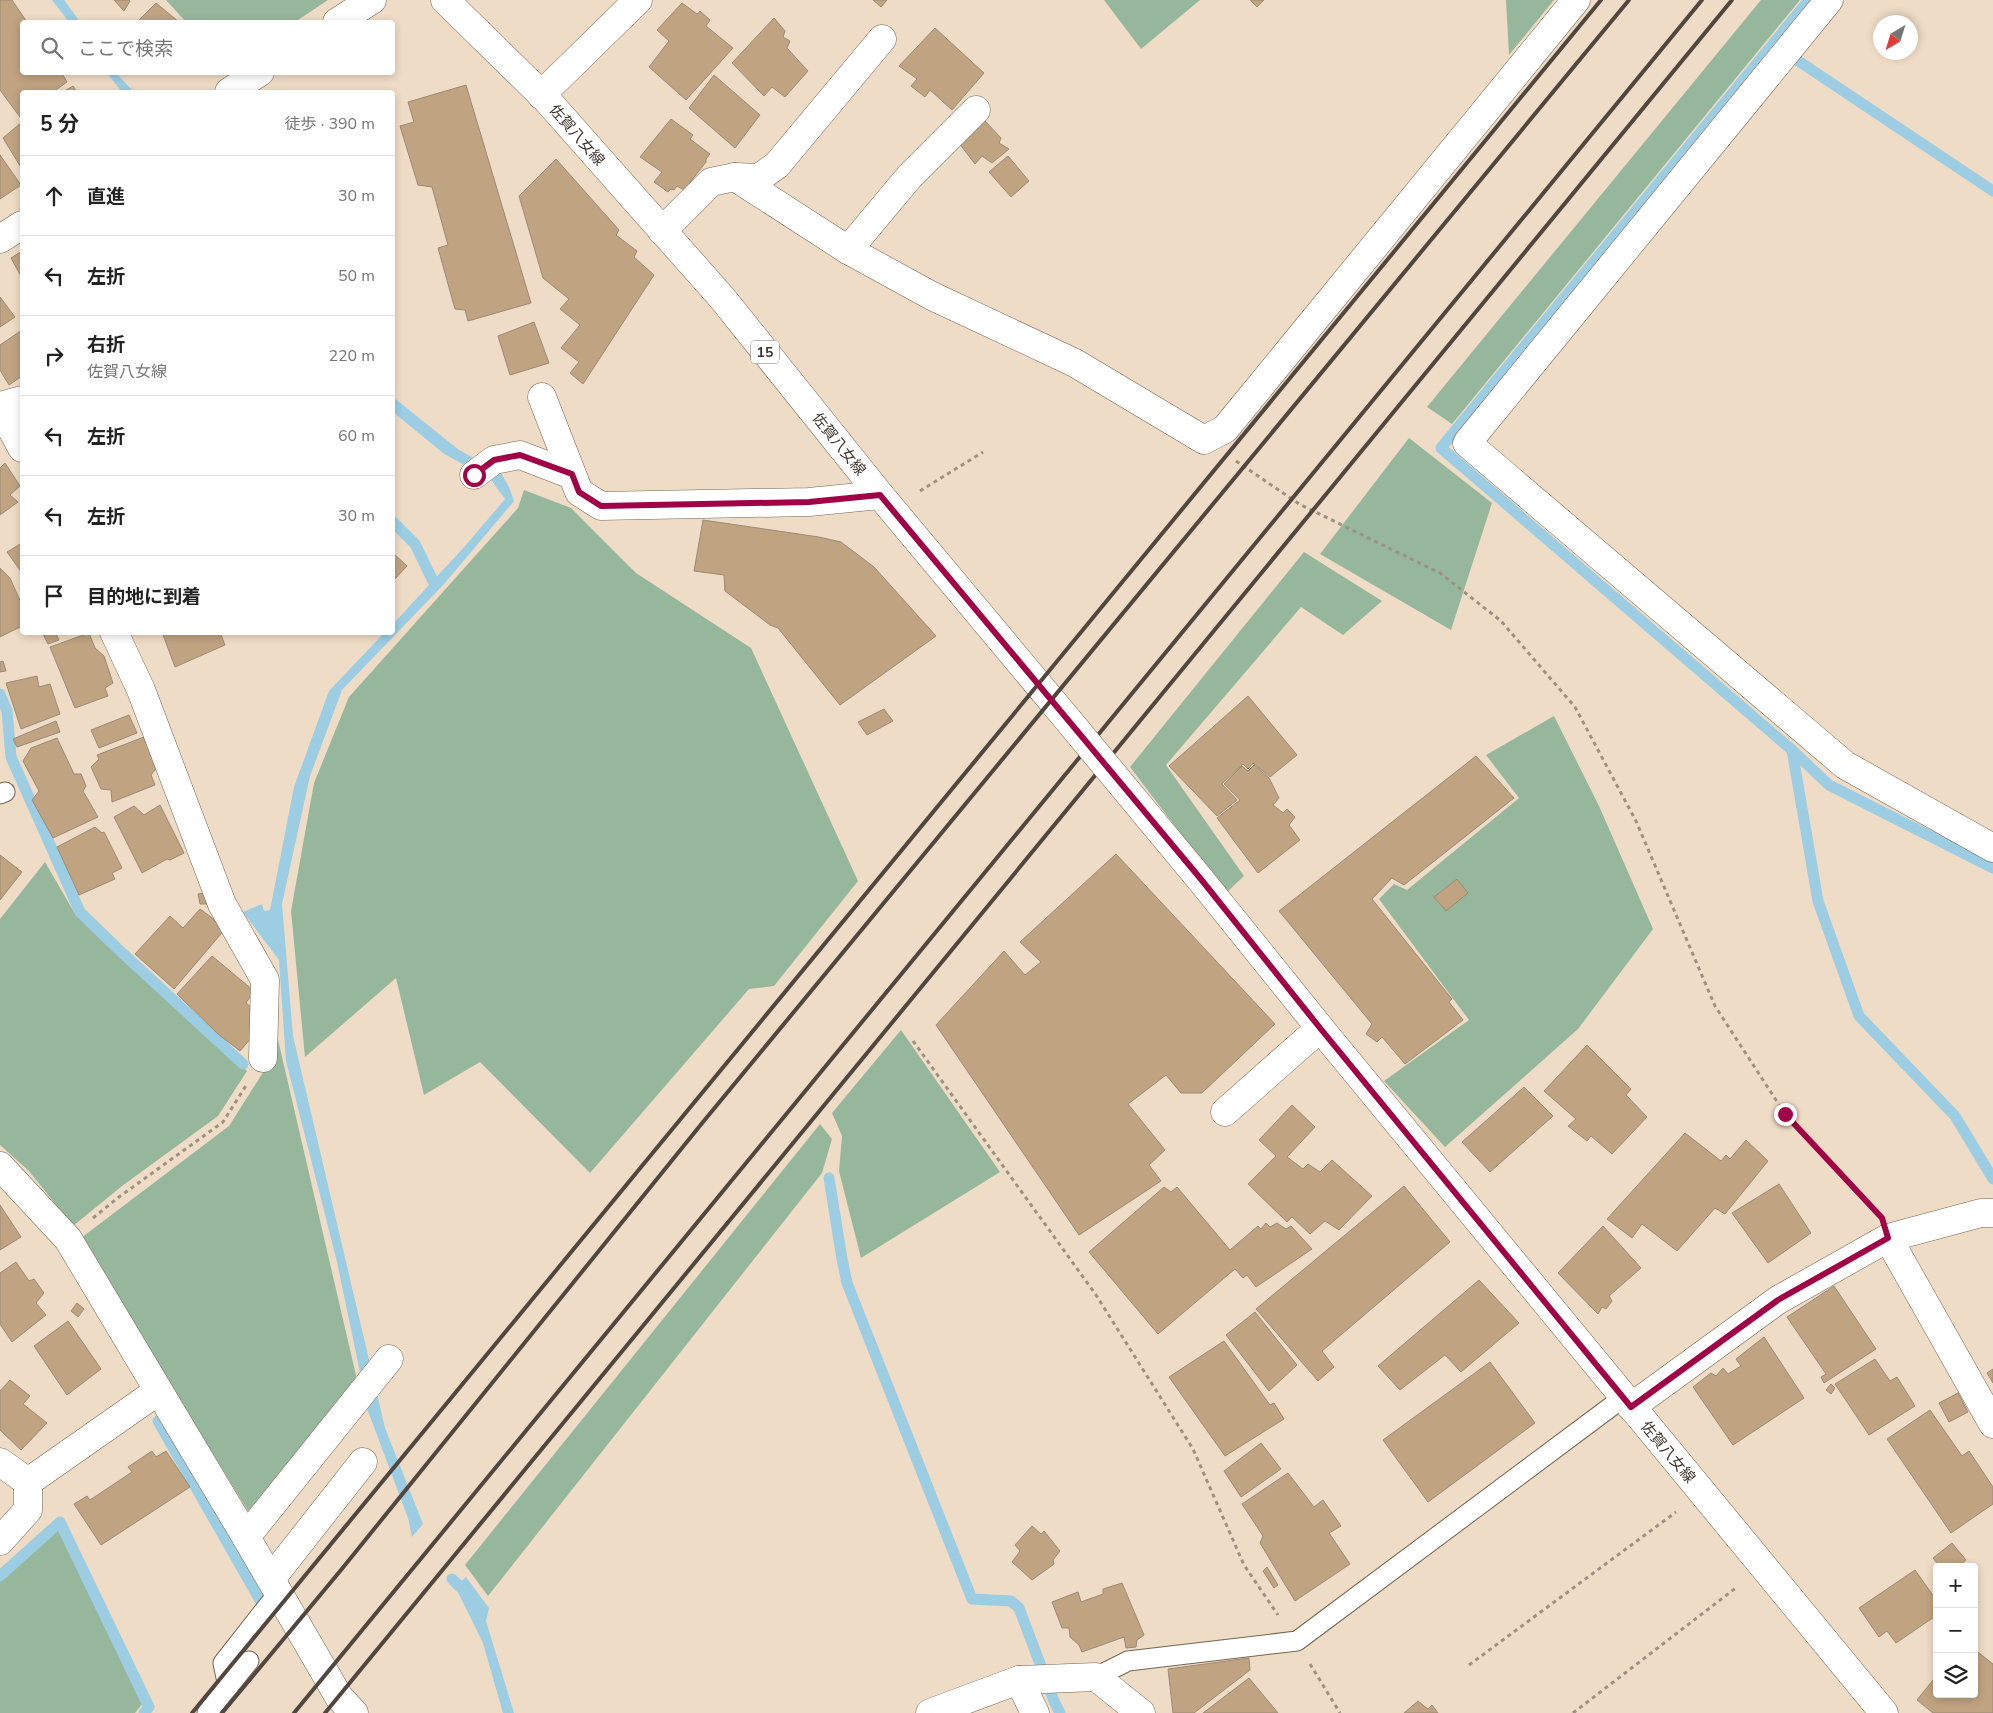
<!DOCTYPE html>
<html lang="ja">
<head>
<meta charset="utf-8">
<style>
  :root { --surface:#fff; --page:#f2f2f2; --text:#222; --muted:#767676; --line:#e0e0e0 }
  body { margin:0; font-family:"Nunito Sans","Noto Sans JP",sans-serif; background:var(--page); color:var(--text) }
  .controls { position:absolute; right:15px; bottom:15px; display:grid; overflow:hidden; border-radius:5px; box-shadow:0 2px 8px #0003 }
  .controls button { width:45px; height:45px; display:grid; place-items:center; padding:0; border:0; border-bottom:1px solid var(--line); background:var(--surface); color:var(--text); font:25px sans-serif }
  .compass { position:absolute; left:1873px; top:15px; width:45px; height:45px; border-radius:50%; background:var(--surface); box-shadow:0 2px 8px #0003; rotate:218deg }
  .stop { position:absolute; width:15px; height:15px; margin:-11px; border:4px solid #a00447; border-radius:50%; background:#fff }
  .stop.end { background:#a00447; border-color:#fff; box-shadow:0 1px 5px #0008 }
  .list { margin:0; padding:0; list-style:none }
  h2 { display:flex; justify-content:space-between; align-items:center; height:65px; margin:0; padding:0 20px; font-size:21px }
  h2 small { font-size:16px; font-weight:400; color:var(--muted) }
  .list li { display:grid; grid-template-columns:32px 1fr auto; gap:15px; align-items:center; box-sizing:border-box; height:80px; padding:0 20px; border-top:1px solid var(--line) }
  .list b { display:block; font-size:19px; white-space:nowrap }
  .list p { margin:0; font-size:16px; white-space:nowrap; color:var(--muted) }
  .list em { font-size:16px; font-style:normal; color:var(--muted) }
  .icon { flex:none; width:28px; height:28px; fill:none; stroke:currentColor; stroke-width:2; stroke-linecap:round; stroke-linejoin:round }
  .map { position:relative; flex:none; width:1993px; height:1713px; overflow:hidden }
  .search { position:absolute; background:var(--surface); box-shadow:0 2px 8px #0003; left:20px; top:20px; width:375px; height:55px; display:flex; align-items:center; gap:12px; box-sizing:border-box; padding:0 18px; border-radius:5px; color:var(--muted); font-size:19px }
  .panel { position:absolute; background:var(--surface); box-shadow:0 2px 8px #0003; left:20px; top:90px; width:375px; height:545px; border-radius:5px }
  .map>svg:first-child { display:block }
  .green { fill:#96b79c }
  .water { fill:#9ccde2 }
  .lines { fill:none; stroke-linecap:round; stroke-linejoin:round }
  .stream { stroke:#9ccde2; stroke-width:11 }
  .building { fill:#c0a381; stroke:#9b8a76 }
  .service-casing { stroke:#756551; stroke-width:21 }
  .minor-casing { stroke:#756551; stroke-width:29 }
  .primary-casing { stroke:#756551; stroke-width:29 }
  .path { stroke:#9f9181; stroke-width:3; stroke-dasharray:4 4; stroke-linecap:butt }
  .service { stroke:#fff; stroke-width:19 }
  .minor { stroke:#fff; stroke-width:28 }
  .primary { stroke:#fff; stroke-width:28 }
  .rail { stroke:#51473e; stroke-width:4 }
  .primary-bridge-casing { stroke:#756551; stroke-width:29; stroke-linecap:butt }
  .primary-bridge { stroke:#fff; stroke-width:28 }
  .route { stroke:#a00447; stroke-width:6 }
  .labels { text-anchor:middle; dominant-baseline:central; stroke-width:4; stroke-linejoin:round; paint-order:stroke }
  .shield { fill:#fff; stroke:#77726c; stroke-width:1 }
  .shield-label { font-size:14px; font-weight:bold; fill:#3d352d }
  .street-label { font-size:15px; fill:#3d352d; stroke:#fff }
</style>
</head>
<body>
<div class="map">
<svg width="1993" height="1713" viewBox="0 0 1993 1713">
  <rect width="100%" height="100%" fill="#efdcc6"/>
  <g class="green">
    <polygon points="166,0 328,0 295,22 186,22"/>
    <polygon points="1104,0 1200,0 1141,49"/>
    <polygon points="1506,0 1554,0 1509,55"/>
    <polygon points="1761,0 1800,0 1452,424 1427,407"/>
    <polygon points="1409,438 1492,503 1451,630 1320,554"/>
    <polygon points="524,490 571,508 636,573 751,648 858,881 774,986 749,989 590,1173 480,1062 424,1095 396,978 305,1057 291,911 314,783 349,697 518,508"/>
    <polygon points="1304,552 1382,601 1343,635 1301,607 1166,765 1244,876 1226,893 1130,767"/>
    <polygon points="1554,716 1599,806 1653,929 1578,1029 1445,1147 1384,1081 1469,1020 1379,899 1394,884 1407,890 1519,798 1486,755"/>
    <polygon points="45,862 74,912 247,1071 218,1116 122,1186 73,1226 29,1171 0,1145 0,919"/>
    <polygon points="901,1030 1000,1172 861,1258 839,1171 842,1136 832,1113"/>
    <polygon points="276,1031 358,1384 248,1511 81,1238 229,1126 269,1063"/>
    <polygon points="820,1124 832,1139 822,1173 488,1596 465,1565"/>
    <polygon points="58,1530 142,1704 135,1713 0,1713 0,1582"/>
  </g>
  <g class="water">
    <polygon points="52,0 64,0 80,22 69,22"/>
    <polygon points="107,73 116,73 134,92 122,92"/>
    <polygon points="393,397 459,450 501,473 509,487 514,501 445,583 342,690 310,776 282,904 293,1036 385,1428 423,1524 412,1537 408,1518 368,1411 337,1262 286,1061 279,960 243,912 262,904 264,911 270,910 294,787 329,691 384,633 392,632 393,624 466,545 505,499 491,480 443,453 393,412"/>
    <polygon points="466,1577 489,1608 486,1621 514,1713 503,1713 483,1643 455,1586"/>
  </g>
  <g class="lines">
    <g class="stream">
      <polyline points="1809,0 1441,448 1792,750 1829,785 1993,868"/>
      <polyline points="1785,52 1993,191"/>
      <polyline points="392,521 415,544 433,581"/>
      <polyline points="0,694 7,711 11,757 80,912 117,948 243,1064"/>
      <polyline points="1792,750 1818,901 1859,1016 1955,1116 1993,1179"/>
      <polyline points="829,1178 842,1259 847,1283 972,1599 1011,1601 1019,1608 1054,1701 1060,1713"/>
      <polyline points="158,1421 260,1600"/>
      <polyline points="0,1576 60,1522 149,1707 144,1713"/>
      <polyline points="452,1579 467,1594"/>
    </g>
  </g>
  <g class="building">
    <polygon points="0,0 12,0 27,22 22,22 22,72 61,72 67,82 53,92 22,92 22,115 20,117 0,90"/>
    <polygon points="114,0 129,0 130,1 124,11"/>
    <polygon points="873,0 887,0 881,7"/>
    <polygon points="1250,0 1264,0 1257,7"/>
    <polygon points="156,3 179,22 137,22"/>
    <polygon points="682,3 697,14 700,11 710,20 706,26 733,48 686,100 649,67 669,41 657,30"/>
    <polygon points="774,18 785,31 783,37 790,41 787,48 808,71 785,97 772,87 764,96 732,63"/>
    <polygon points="935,28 984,73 952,110 930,90 925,97 911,86 917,79 899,66"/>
    <polygon points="714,75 760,115 735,148 689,108"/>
    <polygon points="466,85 531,303 468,321 465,310 455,309 438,248 448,245 432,187 418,185 400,126 414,122 408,102"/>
    <polygon points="73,86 77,92 63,92"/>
    <polygon points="671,119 693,135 690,139 710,154 706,159 706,162 684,190 677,186 674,190 671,189 668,192 654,182 662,172 640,157"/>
    <polygon points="984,120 1001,138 999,143 1009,149 992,163 982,156 975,164 959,143"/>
    <polygon points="22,122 22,169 3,138"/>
    <polygon points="0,155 21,185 0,199"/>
    <polygon points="1008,156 1029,181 1011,197 989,172"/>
    <polygon points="556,159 619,230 616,235 637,251 634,257 654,275 583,384 570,373 579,362 561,348 580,325 560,309 569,299 543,278 519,196"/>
    <polygon points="22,251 22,278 11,258"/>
    <polygon points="0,297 15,317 0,327"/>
    <polygon points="534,322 549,363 510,375 498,336"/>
    <polygon points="22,330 22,376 9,385 0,370 0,345"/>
    <polygon points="5,463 20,486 10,495 18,502 0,515 0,468"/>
    <polygon points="703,520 819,537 841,542 874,567 936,636 840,705 778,628 770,625 725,591 724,575 694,571"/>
    <polygon points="22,543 22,573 7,552"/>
    <polygon points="392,552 407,566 392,582"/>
    <polygon points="0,568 10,578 22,605 22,626 0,637"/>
    <polygon points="42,632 55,632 59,640 48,644"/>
    <polygon points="162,632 220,632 225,645 175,667"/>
    <polygon points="89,633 95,648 104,656 113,683 105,688 108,696 75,708 50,647"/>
    <polygon points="3,661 6,671 0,672 0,662"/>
    <polygon points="37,676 39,687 50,684 60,714 21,729 6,683"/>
    <polygon points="1248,696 1297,755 1270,777 1253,763 1248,769 1243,764 1222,784 1237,800 1217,816 1169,766"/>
    <polygon points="884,709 893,721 867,735 858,722"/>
    <polygon points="129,715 137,733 99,748 91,730"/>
    <polygon points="56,721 60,732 17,747 13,739"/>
    <polygon points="144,737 157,767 151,775 155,785 112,802 111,790 101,789 91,767 99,759 97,755"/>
    <polygon points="57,738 74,774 81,774 86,786 83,791 98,817 53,838 32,800 39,791 23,761 31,748"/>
    <polygon points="1476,756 1514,798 1404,885 1392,878 1372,899 1452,999 1449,1002 1463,1020 1405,1064 1382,1037 1377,1042 1366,1034 1372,1024 1279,911"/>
    <polygon points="1254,765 1269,778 1279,798 1273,805 1283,813 1287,809 1295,817 1289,825 1300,840 1258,873 1217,818 1240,800 1224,784 1242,766 1248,771"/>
    <polygon points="160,805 184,853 170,860 167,859 142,873 114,817 134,806 144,815"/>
    <polygon points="95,827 102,833 104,832 122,868 112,873 115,879 79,895 57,847"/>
    <polygon points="1116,854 1275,1024 1202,1093 1181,1093 1166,1075 1128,1104 1165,1150 1149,1165 1161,1181 1079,1235 936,1025 1004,951 1025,975 1041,962 1020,942"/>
    <polygon points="0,855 22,872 0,900"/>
    <polygon points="1457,879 1468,893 1446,911 1434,897"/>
    <polygon points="204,893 207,904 200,904 198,894"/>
    <polygon points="200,909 226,928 174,989 135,954 170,916 183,928"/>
    <polygon points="212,956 254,991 246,1003 252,1008 252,1037 240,1051 218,1034 177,994"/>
    <polygon points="1587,1045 1631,1089 1626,1095 1647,1117 1612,1154 1591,1136 1587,1141 1568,1126 1576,1119 1544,1091"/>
    <polygon points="1524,1087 1553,1116 1490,1172 1462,1142"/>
    <polygon points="1292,1105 1315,1127 1287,1157 1303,1169 1308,1164 1320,1172 1332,1160 1372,1196 1339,1230 1325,1221 1310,1234 1292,1217 1287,1222 1248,1184 1276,1156 1259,1140"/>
    <polygon points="1685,1133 1721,1161 1726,1155 1730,1159 1746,1140 1768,1161 1725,1214 1715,1208 1677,1251 1642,1224 1632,1238 1607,1219"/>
    <polygon points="1779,1184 1811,1233 1768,1263 1732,1213"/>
    <polygon points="1404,1186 1450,1242 1322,1351 1334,1367 1318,1381 1256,1309"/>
    <polygon points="1164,1187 1171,1192 1177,1187 1230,1250 1258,1226 1261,1229 1266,1223 1270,1227 1277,1223 1286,1229 1291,1226 1312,1249 1256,1287 1247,1275 1243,1278 1235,1269 1158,1334 1089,1252"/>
    <polygon points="0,1205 21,1237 0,1250"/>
    <polygon points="1603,1226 1641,1268 1609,1296 1612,1301 1606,1309 1602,1307 1598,1314 1558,1273"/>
    <polygon points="16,1262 29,1281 34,1279 44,1293 36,1303 46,1315 12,1342 0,1324 0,1273"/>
    <polygon points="1479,1280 1519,1323 1461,1372 1445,1355 1400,1390 1378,1366"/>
    <polygon points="1834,1286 1876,1349 1824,1383 1821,1377 1826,1374 1787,1317"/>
    <polygon points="77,1303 84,1309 78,1317 71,1311"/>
    <polygon points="1255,1312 1297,1365 1269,1391 1226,1335"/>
    <polygon points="68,1321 101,1369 67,1395 34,1346"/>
    <polygon points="1764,1337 1804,1398 1733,1445 1693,1387 1711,1373 1716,1376 1723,1368 1728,1374 1741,1366 1736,1359"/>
    <polygon points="1224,1341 1270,1405 1274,1403 1284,1419 1225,1456 1169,1377"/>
    <polygon points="1875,1359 1890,1381 1897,1377 1915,1406 1869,1435 1835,1384"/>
    <polygon points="1490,1362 1535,1423 1428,1502 1383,1440"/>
    <polygon points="1993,1369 1993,1383 1987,1373"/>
    <polygon points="10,1380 30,1396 23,1404 47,1423 21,1450 0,1430 0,1391"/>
    <polygon points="1831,1384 1835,1388 1831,1394 1826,1390"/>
    <polygon points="1958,1393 1968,1412 1949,1422 1939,1403"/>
    <polygon points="1930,1410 1962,1456 1969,1451 1993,1487 1993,1504 1951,1533 1887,1439"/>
    <polygon points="1261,1443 1281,1469 1241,1497 1224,1471"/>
    <polygon points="152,1451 156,1457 166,1451 190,1487 101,1545 74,1504 87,1496 90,1500 132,1472 128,1467"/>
    <polygon points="1288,1473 1314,1507 1323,1500 1341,1526 1329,1533 1350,1564 1295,1601 1260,1543 1263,1536 1242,1504"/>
    <polygon points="1032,1526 1041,1534 1044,1531 1060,1551 1053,1560 1054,1564 1032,1580 1012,1562 1020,1551 1015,1545"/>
    <polygon points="1952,1543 1966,1560 1958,1567 1940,1567 1933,1558"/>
    <polygon points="1267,1567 1278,1585 1274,1588 1263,1571"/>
    <polygon points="1915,1570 1937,1601 1937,1615 1896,1643 1887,1631 1879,1637 1859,1608"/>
    <polygon points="1122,1583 1144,1635 1137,1640 1136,1647 1126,1648 1124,1637 1082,1652 1079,1645 1070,1637 1069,1628 1062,1628 1052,1602 1078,1592 1081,1602 1103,1594 1103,1589"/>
    <polygon points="1974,1649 1993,1664 1993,1713 1933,1713 1917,1700 1937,1675 1937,1694 1974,1694"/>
    <polygon points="1249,1658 1250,1670 1194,1713 1173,1713 1168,1669"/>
    <polygon points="1249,1678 1278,1713 1203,1713"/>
    <polygon points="1418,1701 1428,1709 1432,1705 1438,1713 1404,1713"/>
  </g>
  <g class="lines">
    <g class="service-casing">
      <g id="service">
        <polyline points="0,794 5,792"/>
        <polyline points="1096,1677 1128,1661 1297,1641 1624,1397"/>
        <polyline points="228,1687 223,1663 278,1593"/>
        <polyline points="207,1713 249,1661"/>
      </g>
    </g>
    <g class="minor-casing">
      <g id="minor">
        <polyline points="1829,0 1467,443 1845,765 1993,848"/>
        <polyline points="337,22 372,0"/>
        <polyline points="229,92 260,72"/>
        <polyline points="541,95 638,0"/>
        <polyline points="735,177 759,178 777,165 882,39"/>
        <polyline points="662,231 711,182 735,177 848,250 932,296 1075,363 1204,440 1225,429 1576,0"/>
        <polyline points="0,239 22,225"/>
        <polyline points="848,250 909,177 976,110"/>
        <polyline points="542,397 579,492 601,506 809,502 880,495"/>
        <polyline points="0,406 22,400"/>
        <polyline points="0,408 22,448"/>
        <polyline points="474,475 494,460 520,455 572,475"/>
        <polyline points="114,632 141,690 222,904 265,980 263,1058"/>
        <polyline points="1225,1112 1320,1028"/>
        <polyline points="0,1166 68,1239 246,1537 339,1697 354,1713"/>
        <polyline points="1888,1238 1993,1424"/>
        <polyline points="1631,1407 1778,1300 1888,1238 1981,1213 1993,1213"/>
        <polyline points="0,1462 28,1482"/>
        <polyline points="246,1537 389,1359"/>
        <polyline points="0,1541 28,1510 28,1482 158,1391"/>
        <polyline points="271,1579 363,1462"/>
        <polyline points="1019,1680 1035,1713"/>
        <polyline points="930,1713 1019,1680 1096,1677 1141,1713"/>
      </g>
    </g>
    <g class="primary-casing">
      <g id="primary">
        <polyline points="445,0 546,99 723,299 880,495 1068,720"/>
        <polyline points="1200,879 1320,1028 1884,1713"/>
      </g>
    </g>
    <g class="path">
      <polyline points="1236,461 1299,504 1440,573 1501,621 1575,707 1636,821 1715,1006 1785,1114 1874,1209"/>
      <polyline points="920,491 983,452"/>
      <polyline points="913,1041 1096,1295 1193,1449 1244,1565 1278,1615"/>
      <polyline points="93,1218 119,1197 223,1122 247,1084"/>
      <polyline points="1310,1664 1340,1713"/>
      <polyline points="1469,1665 1676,1512"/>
      <polyline points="1573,1713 1737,1587"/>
    </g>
    <use href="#service" class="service"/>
    <use href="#minor" class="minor"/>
    <use href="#primary" class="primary"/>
    <g class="rail">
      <polyline points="192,1713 1601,0"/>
      <polyline points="222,1713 341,1570 703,1122 1629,0"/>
      <polyline points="294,1713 1702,0"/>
      <polyline points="325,1713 1732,0"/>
    </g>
    <g class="primary-bridge-casing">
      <polyline id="primary-bridge" points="1068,720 1200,879"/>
    </g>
    <use href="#primary-bridge" class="primary-bridge"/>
  </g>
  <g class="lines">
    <polyline class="route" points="474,475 494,460 520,455 572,474 579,492 601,506 809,502 880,495 1200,878 1320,1028 1631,1407 1778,1300 1888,1238 1882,1218 1785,1114"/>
  </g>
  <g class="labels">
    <rect class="shield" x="751" y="340.5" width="28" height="23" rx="4"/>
    <g class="shield-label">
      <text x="765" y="352">15</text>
    </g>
    <g class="street-label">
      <text transform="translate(577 135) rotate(49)">佐賀八女線</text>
      <text transform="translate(839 444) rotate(51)">佐賀八女線</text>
      <text transform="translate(1668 1452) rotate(50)">佐賀八女線</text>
    </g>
  </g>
</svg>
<div class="controls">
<button>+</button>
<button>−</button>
<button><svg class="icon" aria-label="layers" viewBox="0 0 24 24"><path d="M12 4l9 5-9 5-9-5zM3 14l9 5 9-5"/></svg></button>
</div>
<svg class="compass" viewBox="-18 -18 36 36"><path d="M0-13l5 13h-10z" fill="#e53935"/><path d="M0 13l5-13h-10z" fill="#767676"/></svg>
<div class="stop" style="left:474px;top:475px"></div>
<div class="stop end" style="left:1785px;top:1114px"></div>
<div class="search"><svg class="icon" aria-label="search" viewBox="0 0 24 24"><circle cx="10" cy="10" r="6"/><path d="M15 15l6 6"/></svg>ここで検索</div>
<section class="panel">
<h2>5 分<small>徒歩 · 390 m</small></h2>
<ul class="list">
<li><svg class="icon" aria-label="ahead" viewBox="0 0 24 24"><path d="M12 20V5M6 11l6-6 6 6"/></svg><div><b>直進</b></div><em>30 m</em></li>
<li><svg class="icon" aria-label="left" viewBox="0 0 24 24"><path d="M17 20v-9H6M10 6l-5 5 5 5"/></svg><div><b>左折</b></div><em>50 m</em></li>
<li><svg class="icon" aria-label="right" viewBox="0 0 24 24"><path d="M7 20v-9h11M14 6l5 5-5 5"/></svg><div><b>右折</b><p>佐賀八女線</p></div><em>220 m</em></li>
<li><svg class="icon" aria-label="left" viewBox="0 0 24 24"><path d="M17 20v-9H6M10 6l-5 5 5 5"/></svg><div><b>左折</b></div><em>60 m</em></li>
<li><svg class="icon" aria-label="left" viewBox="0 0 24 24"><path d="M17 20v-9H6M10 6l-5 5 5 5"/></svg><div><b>左折</b></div><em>30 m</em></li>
<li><svg class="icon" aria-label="arrive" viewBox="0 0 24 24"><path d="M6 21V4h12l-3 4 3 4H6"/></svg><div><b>目的地に到着</b></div></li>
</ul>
</section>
</div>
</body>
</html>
